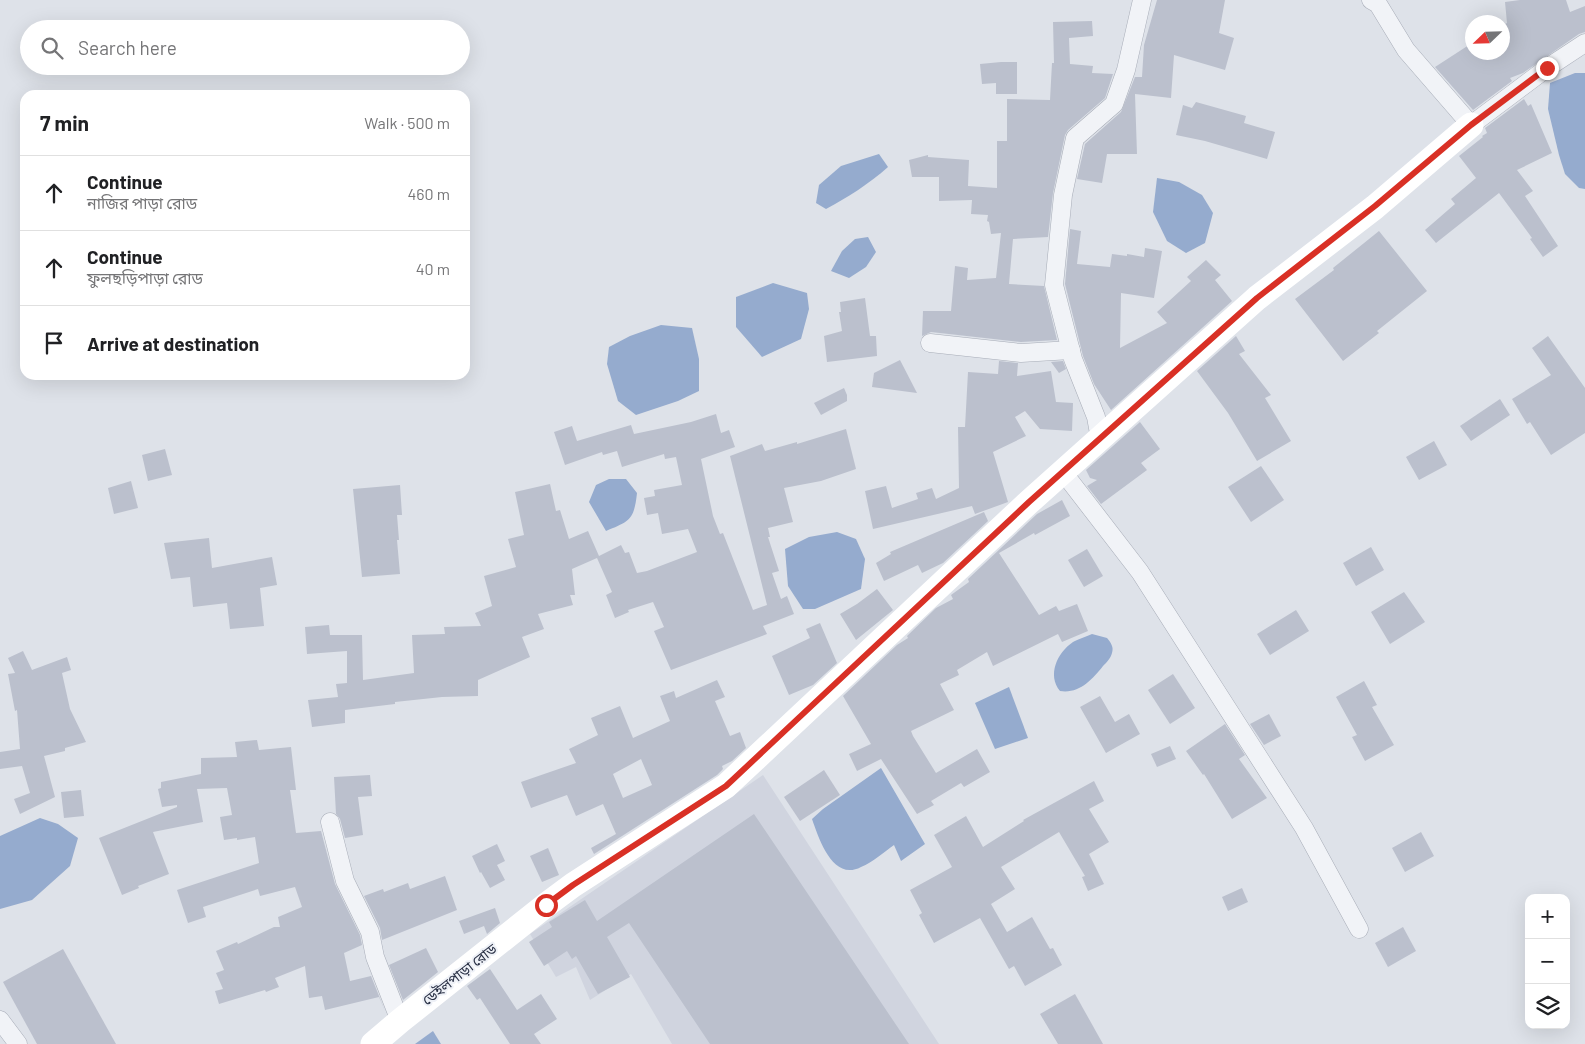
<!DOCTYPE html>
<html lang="en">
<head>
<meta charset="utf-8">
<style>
  :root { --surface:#fff; --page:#f2f2f2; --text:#202124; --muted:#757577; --line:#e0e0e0 }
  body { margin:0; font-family:Barlow,"Noto Sans Bengali",sans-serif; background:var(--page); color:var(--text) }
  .controls { position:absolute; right:15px; bottom:15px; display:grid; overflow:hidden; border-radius:10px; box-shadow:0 5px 20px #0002 }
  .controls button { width:45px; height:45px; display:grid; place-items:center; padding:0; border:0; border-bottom:1px solid var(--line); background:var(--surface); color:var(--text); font:25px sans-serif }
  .compass { position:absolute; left:1465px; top:15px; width:45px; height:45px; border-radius:50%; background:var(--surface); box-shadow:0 5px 20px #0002; rotate:247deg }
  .stop { position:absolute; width:15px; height:15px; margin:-11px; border:4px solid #d93025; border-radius:50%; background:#fff }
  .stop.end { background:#d93025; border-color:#fff; box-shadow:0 1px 5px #0008 }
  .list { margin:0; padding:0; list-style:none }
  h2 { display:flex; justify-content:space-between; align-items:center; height:65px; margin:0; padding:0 20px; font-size:21px }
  h2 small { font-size:16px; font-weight:400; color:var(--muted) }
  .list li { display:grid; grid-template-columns:32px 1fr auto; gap:15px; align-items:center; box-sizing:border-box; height:75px; padding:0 20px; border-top:1px solid var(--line) }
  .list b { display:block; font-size:19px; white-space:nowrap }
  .list p { margin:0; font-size:16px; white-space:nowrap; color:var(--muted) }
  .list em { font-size:16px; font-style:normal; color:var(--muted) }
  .icon { flex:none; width:28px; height:28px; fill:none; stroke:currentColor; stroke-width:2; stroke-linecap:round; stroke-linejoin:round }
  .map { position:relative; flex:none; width:1585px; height:1044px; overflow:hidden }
  .search { position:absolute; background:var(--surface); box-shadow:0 5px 20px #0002; left:20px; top:20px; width:450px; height:55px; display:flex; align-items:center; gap:12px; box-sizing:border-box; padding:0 18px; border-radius:28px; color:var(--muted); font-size:19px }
  .panel { position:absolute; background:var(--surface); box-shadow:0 5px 20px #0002; left:20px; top:90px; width:450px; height:290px; border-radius:15px }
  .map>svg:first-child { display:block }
  .built { fill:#d0d4df }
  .water { fill:#95abce }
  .building { fill:#bbc0cd; fill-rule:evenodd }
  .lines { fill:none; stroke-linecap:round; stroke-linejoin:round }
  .street-casing { stroke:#a7acb7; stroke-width:19 }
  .street { stroke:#f1f3f7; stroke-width:18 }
  .secondary { stroke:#fff; stroke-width:25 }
  .route { stroke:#d93025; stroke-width:6 }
  .labels { text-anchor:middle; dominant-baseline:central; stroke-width:4; stroke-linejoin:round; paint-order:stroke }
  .street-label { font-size:14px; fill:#262d42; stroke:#eef1f7 }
</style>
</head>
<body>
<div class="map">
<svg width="1585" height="1044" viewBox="0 0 1585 1044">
  <rect width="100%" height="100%" fill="#dee2e9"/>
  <polygon class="built" points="763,775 939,1044 672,1044 631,974 590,1000 576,967 556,977 530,934"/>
  <g class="water">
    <polygon points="1575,73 1585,73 1585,189 1579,188 1565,174 1559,155 1548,109 1550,83"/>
    <path d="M 879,154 L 888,167 C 869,184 848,197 826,209 L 816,203 L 819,185 L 841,166 Z"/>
    <polygon points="1157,178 1179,182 1202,195 1213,213 1205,243 1186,253 1167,241 1153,212"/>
    <polygon points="868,237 876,252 866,267 849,278 831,271 842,251 855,239"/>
    <polygon points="773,283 807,293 809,309 801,339 762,357 736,327 736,297"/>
    <polygon points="661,325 692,328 699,359 699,391 678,401 636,415 618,401 607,364 609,347 630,336"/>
    <path d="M 609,479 L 626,479 L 637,493 C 634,520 630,521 606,531 L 589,502 L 596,485 Z"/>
    <polygon points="837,532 856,539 865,559 861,589 815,609 803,609 788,586 785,549 809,537"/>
    <path d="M 1092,634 L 1107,638 C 1111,643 1114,647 1112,653 C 1111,658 1106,663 1103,666 C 1092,680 1079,694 1060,691 C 1047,675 1057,653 1073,642 C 1078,639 1086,637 1092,634 Z"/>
    <polygon points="1009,687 1028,738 995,749 975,703"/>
    <path d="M 881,768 L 925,844 L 901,861 L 894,845 C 884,852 873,862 861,867 C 833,882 819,839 812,819 L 823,809 Z"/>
    <polygon points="40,818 58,824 78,838 70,866 32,900 0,909 0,836"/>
    <polygon points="433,1031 441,1044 415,1044"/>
  </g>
  <g class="building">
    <polygon points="1157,0 1225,0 1219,33 1234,38 1225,70 1174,55 1171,98 1135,94 1137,154 1107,154 1102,183 1077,179 1085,144 1121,112 1135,77 1142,77 1144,45"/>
    <polygon points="1520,0 1566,0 1570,12 1585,6 1585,32 1579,34 1523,73 1510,78 1512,81 1473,110 1435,67 1472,43 1472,52 1502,52 1502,26 1507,23 1505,2"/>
    <polygon points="1092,21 1093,36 1069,38 1070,64 1093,66 1092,73 1113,74 1105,98 1068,130 1065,135 1053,193 1048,237 1013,239 1009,284 1044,286 1057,340 1021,342 931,332 922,336 923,311 951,311 955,266 968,268 967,280 996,278 1001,233 991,234 989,222 987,221 988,215 971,214 972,200 939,201 939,177 912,177 909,160 928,155 928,157 969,160 968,186 997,188 997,141 1007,141 1007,99 1050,100 1052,63 1054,63 1053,22"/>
    <polygon points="1001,62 1017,62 1017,94 996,94 996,83 982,84 980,64"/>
    <polygon points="1524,99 1528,106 1531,104 1552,153 1517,170 1533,191 1525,196 1558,246 1543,257 1530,239 1532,238 1499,193 1436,243 1425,230 1455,204 1451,199 1476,178 1459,156 1483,137 1482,136 1487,133 1485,128"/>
    <polygon points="1196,102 1246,116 1244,123 1275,132 1267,159 1205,141 1176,135 1183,105 1192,108"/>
    <polygon points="1070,229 1081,231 1077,264 1110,267 1112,254 1127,256 1127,254 1144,257 1145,248 1162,251 1154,298 1121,293 1120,348 1167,323 1157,312 1191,281 1187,277 1206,260 1221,275 1215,280 1232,301 1111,410 1094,384 1083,356 1065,284"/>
    <polygon points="1379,231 1427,291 1377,331 1379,333 1343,361 1295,299 1334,270 1333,268"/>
    <polygon points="865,298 870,336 876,336 877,356 827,362 824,336 842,331 839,312 841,312 840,302"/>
    <polygon points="1236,336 1245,351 1239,354 1271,395 1265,398 1291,441 1257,461 1228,413 1197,371"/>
    <polygon points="1548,336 1585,388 1585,433 1551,455 1530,422 1527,424 1512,399 1551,375 1532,348"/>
    <polygon points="900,360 917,393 872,387 874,373"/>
    <polygon points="999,361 1018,363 1017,376 1051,371 1056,402 1073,403 1072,431 1040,429 1025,411 1015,417 1026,436 993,452 1008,502 975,514 972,506 873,529 865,491 886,486 892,508 918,499 916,493 932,488 936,499 959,488 958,427 965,427 968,372 998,374"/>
    <polygon points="1063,361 1066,369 1059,373 1051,362"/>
    <polygon points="844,388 847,395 847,401 821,415 814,403"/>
    <polygon points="1500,399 1510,415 1471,441 1460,426"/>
    <polygon points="716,414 721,433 729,430 735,447 701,459 713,516 720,534 723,533 753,610 767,605 730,456 762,444 765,451 797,442 797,444 846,429 856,469 821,481 784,488 793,522 768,528 770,537 768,537 779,571 772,573 781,599 787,596 794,614 763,626 767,634 671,670 654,631 664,627 653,602 628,610 629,612 615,618 606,595 612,592 597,558 572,569 575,595 570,595 573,605 538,614 544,629 522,637 530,657 478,680 478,696 442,697 395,702 395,704 345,710 345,723 312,727 308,700 338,697 336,684 347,683 347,651 307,654 305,627 329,625 330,635 362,635 363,680 414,673 412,635 445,634 444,627 481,626 475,613 492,606 484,576 516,567 508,539 524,535 515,492 550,484 556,511 560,510 569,539 588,531 599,556 621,545 625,553 629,552 637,573 647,571 697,552 688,529 662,534 658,513 647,515 644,498 655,496 654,490 682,485 676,457 665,459 664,454 622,467 617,451 603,455 602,452 565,465 554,432 572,426 577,441 631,425 634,434 691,422"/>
    <polygon points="1140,422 1160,449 1141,463 1147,470 1101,504 1087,486 1097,480 1090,478 1086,470"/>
    <polygon points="1434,441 1447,465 1419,480 1406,457"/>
    <polygon points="165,449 172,475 148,481 142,455"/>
    <polygon points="1261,466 1284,500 1251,522 1228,487"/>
    <polygon points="131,481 138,508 114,514 108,488"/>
    <polygon points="400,485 402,515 397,515 399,540 397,540 400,574 362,577 353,489"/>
    <polygon points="1062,500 1070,516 1035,535 1034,533 999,553 1039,615 1056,606 1059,611 1077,604 1088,631 1062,642 1058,634 993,666 987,652 957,670 959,675 940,684 954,710 911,731 913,736 936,773 977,749 990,772 964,787 961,783 931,801 934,805 917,814 881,759 857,771 849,754 871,744 843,696 897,645 908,638 907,636 936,608 953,599 951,595 969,582 968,579 1037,514"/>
    <polygon points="984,512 988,521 943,563 922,573 918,565 884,581 876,563 891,554 890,552"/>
    <polygon points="209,538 212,568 272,557 277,585 260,588 264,626 230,629 227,603 193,607 190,577 171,579 164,543"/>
    <polygon points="1371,547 1384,570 1356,586 1343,563"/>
    <polygon points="1087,549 1103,576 1084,587 1068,560"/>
    <polygon points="877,589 893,610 856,640 840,614 857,604"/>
    <polygon points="1404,592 1425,622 1390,644 1371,612"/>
    <polygon points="1296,610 1309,631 1270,655 1257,634"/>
    <polygon points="820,623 837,663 813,685 789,695 772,656 810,638 806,629"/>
    <polygon points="23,651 32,670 67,657 71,670 62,673 70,709 86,742 65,748 65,751 44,756 55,797 20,814 14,799 30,793 22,766 0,769 0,752 20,749 17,710 15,711 8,674 15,673 8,658"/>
    <polygon points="1173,674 1195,708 1170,724 1148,690"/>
    <path d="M 717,680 L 725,697 L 715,701 L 730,736 L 740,732 L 746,748 L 732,761 L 722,766 L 723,769 L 717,775 L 594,854 L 591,848 L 616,834 L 603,804 L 576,816 L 567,795 L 531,808 L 521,782 L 576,763 L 569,749 L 598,735 L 591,718 L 620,706 L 633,738 L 670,721 L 660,696 L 674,691 L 676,698 ZM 641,759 L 652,785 L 623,798 L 613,774 Z"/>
    <polygon points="1364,681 1377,705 1372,707 1394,745 1365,761 1352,737 1357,735 1336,697"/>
    <polygon points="1100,696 1115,722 1129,714 1140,734 1106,753 1080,707"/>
    <polygon points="1269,714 1281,736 1264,745 1250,724"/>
    <polygon points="1225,724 1245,755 1239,759 1267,798 1232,819 1204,774 1203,775 1186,751"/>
    <polygon points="257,740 259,750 291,747 296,790 290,790 296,833 321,831 335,884 360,935 362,945 344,953 350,981 371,976 385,1011 379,997 325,1010 322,996 309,998 305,966 275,978 279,987 266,992 265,990 219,1004 215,991 223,989 216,973 224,970 216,951 237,942 238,944 274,927 280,927 278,917 302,907 295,887 260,896 258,889 203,907 206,917 188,923 177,890 259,863 255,837 237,840 237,838 224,840 220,817 232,815 227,788 197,789 203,822 153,832 169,874 138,886 139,888 122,895 99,838 177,807 177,805 162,807 158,789 161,788 161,782 201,774 201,758 237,757 235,742"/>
    <polygon points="1170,746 1176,759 1157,767 1151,754"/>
    <polygon points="824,770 840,795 800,821 784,797"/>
    <polygon points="370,775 372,796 358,797 363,835 345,838 340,819 336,814 334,777"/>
    <polygon points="1094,781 1104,801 1089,809 1109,842 1089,854 1104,884 1088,891 1082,877 1085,876 1059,832 1001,867 1015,889 991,904 1007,932 1032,917 1050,949 1053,948 1062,965 1025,986 1014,966 1009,969 980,918 934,943 919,915 922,913 910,890 952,867 934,835 966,816 983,847 1024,821 1023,820"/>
    <polygon points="81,790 84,816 64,818 61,792"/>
    <polygon points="754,814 909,1044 710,1044 629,923 607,937 630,977 598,994 576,956 572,959 567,951 544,966 529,942 552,927 549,922 585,900 597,921"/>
    <polygon points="1421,832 1434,856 1405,872 1392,848"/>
    <polygon points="497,844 505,861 497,865 505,880 490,888 481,872 480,873 472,856"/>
    <polygon points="548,848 559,875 542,882 530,856"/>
    <polygon points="445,876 457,910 382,940 380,928 364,896 383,889 384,892 408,883 410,889"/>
    <polygon points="1242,888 1248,902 1228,911 1222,897"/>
    <polygon points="495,908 500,923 487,934 484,926 464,934 459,921"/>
    <polygon points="1403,927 1416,951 1388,967 1375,943"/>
    <polygon points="426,948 438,972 403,1000 389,965"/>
    <polygon points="63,949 116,1044 37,1044 3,982"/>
    <polygon points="490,969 517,1010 541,994 557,1019 534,1034 541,1044 510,1044 480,998 477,1000 467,986"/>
    <polygon points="1075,994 1103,1044 1058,1044 1040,1014"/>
  </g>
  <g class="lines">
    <g class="street-casing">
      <g id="street">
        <polyline points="1371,0 1378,4 1406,50 1471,125 1547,68 1585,43"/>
        <polyline points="930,343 1021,353 1071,350"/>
        <polyline points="1100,439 1096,417 1073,359 1054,285 1063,195 1075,138 1114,104 1126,70 1142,0"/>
        <polyline points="1063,472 1140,572 1304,828 1359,929"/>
        <polyline points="330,822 345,881 370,932 375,957 400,1021"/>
        <polyline points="0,1020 18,1044"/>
      </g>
    </g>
    <use href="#street" class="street"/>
    <polyline class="secondary" points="373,1044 400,1021 546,905 573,885 726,786 1029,502 1257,298 1375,207 1471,125"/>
  </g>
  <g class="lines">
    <polyline class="route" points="546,905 573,885 726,786 1029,502 1257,298 1375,206 1471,125 1547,68"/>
  </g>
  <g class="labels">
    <g class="street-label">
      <text transform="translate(459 974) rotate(-38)">ডেইলপাড়া রোড</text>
    </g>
  </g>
</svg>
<div class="controls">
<button>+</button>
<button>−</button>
<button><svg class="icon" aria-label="layers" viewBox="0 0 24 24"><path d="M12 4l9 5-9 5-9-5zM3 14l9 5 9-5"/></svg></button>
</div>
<svg class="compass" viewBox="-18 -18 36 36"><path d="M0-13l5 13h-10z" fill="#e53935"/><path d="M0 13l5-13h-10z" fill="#757577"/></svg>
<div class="stop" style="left:546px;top:905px"></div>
<div class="stop end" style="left:1547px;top:68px"></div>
<div class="search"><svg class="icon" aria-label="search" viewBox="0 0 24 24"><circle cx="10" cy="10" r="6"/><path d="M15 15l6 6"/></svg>Search here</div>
<section class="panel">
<h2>7 min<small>Walk · 500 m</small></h2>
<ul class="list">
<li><svg class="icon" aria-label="ahead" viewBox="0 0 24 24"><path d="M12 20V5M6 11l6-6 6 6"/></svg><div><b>Continue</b><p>নাজির পাড়া রোড</p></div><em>460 m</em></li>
<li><svg class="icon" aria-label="ahead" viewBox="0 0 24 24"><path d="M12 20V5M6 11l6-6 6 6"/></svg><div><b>Continue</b><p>ফুলছড়িপাড়া রোড</p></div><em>40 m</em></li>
<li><svg class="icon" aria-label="arrive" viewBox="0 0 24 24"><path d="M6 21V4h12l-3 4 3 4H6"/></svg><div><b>Arrive at destination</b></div></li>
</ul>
</section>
</div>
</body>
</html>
